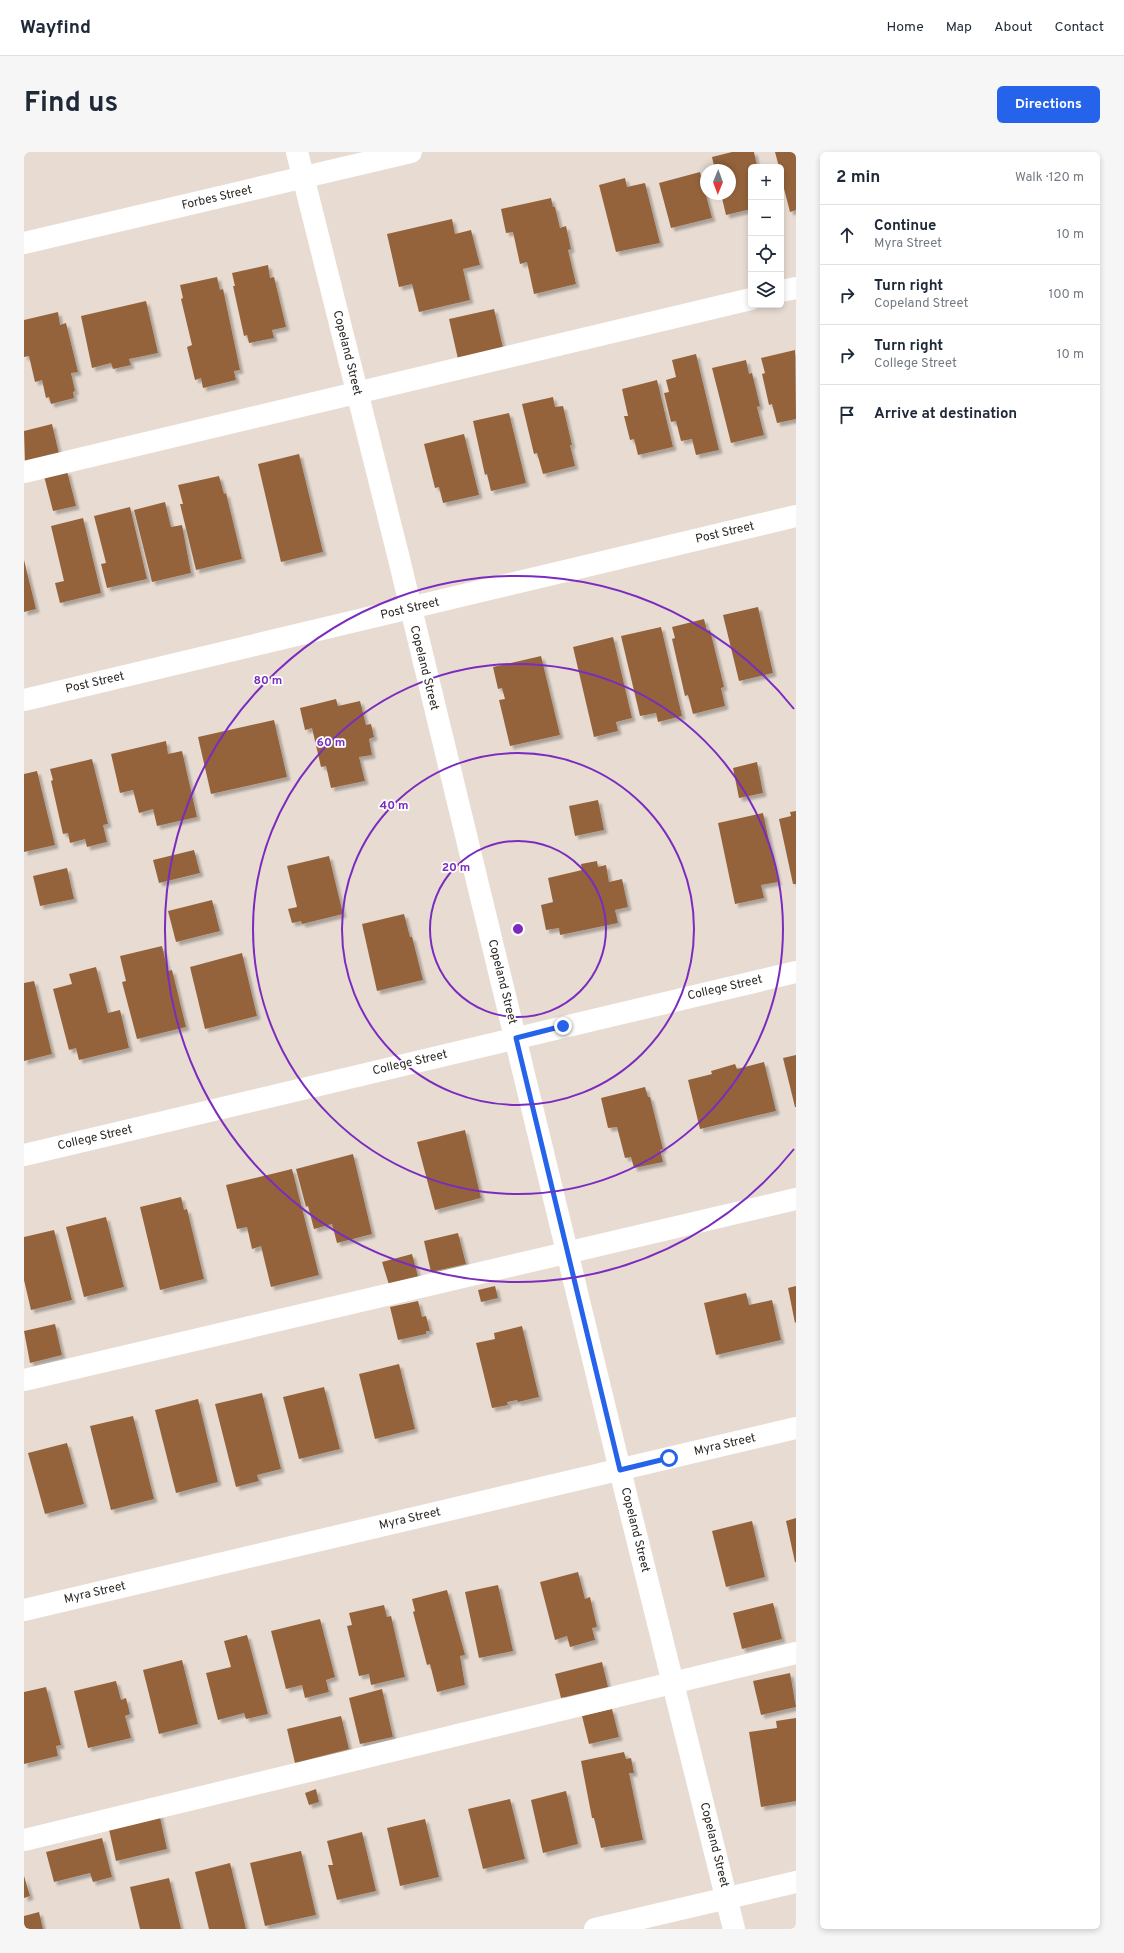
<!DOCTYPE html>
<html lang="en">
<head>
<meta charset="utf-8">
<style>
  :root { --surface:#fff; --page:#f6f6f7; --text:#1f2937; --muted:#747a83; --line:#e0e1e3; --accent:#2563eb }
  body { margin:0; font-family:Overpass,sans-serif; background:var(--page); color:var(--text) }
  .controls { position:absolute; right:12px; top:12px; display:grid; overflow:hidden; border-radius:6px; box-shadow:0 2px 6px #0003 }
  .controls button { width:36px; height:36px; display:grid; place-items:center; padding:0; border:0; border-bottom:1px solid var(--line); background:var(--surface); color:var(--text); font:20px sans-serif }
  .compass { position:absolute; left:676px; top:12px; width:36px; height:36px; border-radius:50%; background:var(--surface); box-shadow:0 2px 6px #0003; rotate:181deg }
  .stop { position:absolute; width:12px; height:12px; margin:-9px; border:3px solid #2563eb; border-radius:50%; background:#fff }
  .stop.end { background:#2563eb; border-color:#fff; box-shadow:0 1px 4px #0008 }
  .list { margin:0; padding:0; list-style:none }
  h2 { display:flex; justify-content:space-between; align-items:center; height:52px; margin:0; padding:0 16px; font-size:17px }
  h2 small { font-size:13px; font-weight:400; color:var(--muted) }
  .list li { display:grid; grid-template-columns:26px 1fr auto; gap:12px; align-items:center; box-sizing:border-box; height:60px; padding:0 16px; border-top:1px solid var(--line) }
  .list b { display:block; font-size:15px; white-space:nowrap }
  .list p { margin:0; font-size:13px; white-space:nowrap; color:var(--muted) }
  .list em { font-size:13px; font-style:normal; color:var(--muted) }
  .icon { flex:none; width:22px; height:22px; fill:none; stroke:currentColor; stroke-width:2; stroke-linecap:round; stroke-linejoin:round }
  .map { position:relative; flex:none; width:772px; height:1777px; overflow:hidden; border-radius:6px }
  header { display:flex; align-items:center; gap:24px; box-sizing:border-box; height:56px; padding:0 20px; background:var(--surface); border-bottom:1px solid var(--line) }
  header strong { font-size:19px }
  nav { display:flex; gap:22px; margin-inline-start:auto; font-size:14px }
  .intro { display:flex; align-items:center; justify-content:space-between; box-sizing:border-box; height:96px; padding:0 24px }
  h1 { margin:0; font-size:28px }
  .button { padding:10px 18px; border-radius:6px; background:var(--accent); color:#fff; font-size:14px; font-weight:700 }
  main { display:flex; gap:24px; padding:0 24px }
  aside { flex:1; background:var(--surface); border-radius:6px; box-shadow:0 2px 6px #0003 }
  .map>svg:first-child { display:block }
  .building { fill:#94643b; filter:url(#shadow) }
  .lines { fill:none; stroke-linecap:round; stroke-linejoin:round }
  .minor { stroke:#fff; stroke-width:22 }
  .route { stroke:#2563eb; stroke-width:5 }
  .ring { fill:none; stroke:#7b2cbf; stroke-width:2 }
  .labels { text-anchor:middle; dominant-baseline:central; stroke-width:3.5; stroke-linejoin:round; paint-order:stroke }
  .street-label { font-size:12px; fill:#292521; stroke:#fff }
  .centre { fill:#7b2cbf; stroke:#fff; stroke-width:2 }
  .ring-label { font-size:12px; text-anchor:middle; font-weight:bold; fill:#7b2cbf; stroke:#fff; stroke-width:3.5; stroke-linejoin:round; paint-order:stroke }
</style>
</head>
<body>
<header>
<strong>Wayfind</strong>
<nav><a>Home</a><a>Map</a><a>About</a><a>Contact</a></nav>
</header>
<div class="intro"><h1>Find us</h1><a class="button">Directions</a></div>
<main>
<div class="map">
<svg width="772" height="1777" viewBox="0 0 772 1777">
  <defs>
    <filter id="shadow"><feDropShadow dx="3.5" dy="3.5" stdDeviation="1" flood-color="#0004"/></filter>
  </defs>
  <rect width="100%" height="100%" fill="#e8dcd2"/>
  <g class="building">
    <polygon points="708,0 730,0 733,15 727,15 727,57 702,63 697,42 706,42 706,18 691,18 688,5"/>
    <polygon points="751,0 772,0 772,58 766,60 757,25 757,15 755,15"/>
    <polygon points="676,20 688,66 647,76 635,31"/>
    <polygon points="601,26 603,35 621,31 636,91 592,100 575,33"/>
    <polygon points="527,46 529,55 531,55 536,76 542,74 547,97 544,98 552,132 510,142 503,110 496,112 489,80 482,81 477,57"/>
    <polygon points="428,67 431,82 447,78 456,113 439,117 446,148 395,160 388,132 375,135 363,82"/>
    <polygon points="244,113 246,126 250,125 262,175 248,178 250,186 225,191 223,183 220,184 209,134 211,134 208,121"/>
    <polygon points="193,125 196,138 199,137 216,218 210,219 212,228 179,236 177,226 171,228 163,195 168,193 157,147 159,146 156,133"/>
    <polygon points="122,149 134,201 105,207 107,213 89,217 87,211 68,216 57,164"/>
    <polygon points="470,157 479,196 434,207 425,167"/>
    <polygon points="34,160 36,173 42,171 54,220 47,221 51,239 49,240 50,246 27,252 25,245 22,246 18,228 11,230 5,204 0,205 0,168"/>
    <polygon points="771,198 772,267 753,271 748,252 745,253 738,222 741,221 737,206"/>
    <polygon points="672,202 695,298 672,303 668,287 657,289 652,269 647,270 640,241 645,240 642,228 652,225 648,208"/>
    <polygon points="722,208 725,222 728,221 736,254 733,255 740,283 707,291 688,216"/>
    <polygon points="633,228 649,295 614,303 610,287 606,288 600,264 604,264 598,237"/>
    <polygon points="529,245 531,255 539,254 548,293 546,293 551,314 519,322 513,301 510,302 498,252"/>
    <polygon points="485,261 502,331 467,339 463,322 461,323 449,269"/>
    <polygon points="28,272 35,302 1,310 0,279"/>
    <polygon points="440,282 455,343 419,351 415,335 411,336 400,292"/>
    <polygon points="275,302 299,400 257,410 234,312"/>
    <polygon points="43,319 52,354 29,359 20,324"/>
    <polygon points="195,324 200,342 202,341 218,407 172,418 156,352 159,352 154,333"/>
    <polygon points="141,350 147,375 158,373 167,421 128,430 110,358"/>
    <polygon points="106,355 123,427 83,436 77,412 82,411 70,364"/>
    <polygon points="59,366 77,441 36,451 31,431 40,429 27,374"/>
    <polygon points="0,408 12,457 0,460"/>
    <polygon points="734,455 749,521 715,529 699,463"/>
    <polygon points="680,467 683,479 686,478 700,535 697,536 701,554 669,562 664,543 661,544 648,487 651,486 648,475"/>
    <polygon points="637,475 658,564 634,570 632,561 616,564 597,484"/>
    <polygon points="589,485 608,566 592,570 594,579 570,585 549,495"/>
    <polygon points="517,504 536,583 486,594 475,548 481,547 478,536 474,537 469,515"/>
    <polygon points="312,547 314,554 336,549 342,573 347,572 350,585 345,587 348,603 335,605 341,629 307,636 302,614 297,615 288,576 281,578 276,556"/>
    <polygon points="250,568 263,625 187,642 174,585"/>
    <polygon points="142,589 144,602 158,599 173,665 133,674 129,657 115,661 109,638 96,641 87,602"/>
    <polygon points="68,607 84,672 79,673 83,690 63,695 61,687 46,691 44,681 39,682 27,629 29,628 26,617"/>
    <polygon points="733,610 739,641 715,646 709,616"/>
    <polygon points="13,619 31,693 0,700 0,622"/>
    <polygon points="574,648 580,678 551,684 545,654"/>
    <polygon points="772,659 772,732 769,732 755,667 767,664 766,660"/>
    <polygon points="739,661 754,730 737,733 740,746 711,752 694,671"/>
    <polygon points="170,698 176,721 135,731 129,708"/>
    <polygon points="305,704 319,762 278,772 277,769 268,771 264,757 273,755 263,714"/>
    <polygon points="573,709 574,715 582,713 585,730 598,727 604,755 591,758 594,771 536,783 535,776 522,778 517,753 529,750 524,726 558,718 557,712"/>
    <polygon points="43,716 50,747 16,754 9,724"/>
    <polygon points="188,748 196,779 152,790 144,759"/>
    <polygon points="380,762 386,785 388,785 399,828 353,839 338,772"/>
    <polygon points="138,794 144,819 148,818 162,875 113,887 98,830 102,829 96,804"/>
    <polygon points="218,801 233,864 181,877 166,815"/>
    <polygon points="72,815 84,861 96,858 105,896 55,908 52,896 45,898 29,837 48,832 45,822"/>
    <polygon points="10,829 28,902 0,909 0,831"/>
    <polygon points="772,903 772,955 771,955 759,906"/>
    <polygon points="740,910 752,959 676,977 664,928 688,922 687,919 711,912 713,917"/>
    <polygon points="621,935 624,945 626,945 639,997 636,998 639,1010 610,1016 607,1005 601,1006 593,975 584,976 577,946"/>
    <polygon points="441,978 457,1046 411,1058 393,990"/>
    <polygon points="329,1002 348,1082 313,1091 308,1072 290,1077 284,1054 282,1055 272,1017"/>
    <polygon points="268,1017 295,1123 247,1135 237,1094 228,1097 223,1075 213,1077 202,1033"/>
    <polygon points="157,1045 160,1058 163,1057 180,1127 136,1138 116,1055"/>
    <polygon points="82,1065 100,1135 60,1145 42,1075"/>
    <polygon points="30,1078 48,1148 7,1158 0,1128 0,1085"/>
    <polygon points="434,1081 442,1112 407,1120 400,1089"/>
    <polygon points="388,1102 395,1128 366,1136 358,1110"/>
    <polygon points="471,1134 474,1146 457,1150 454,1138"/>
    <polygon points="772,1134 772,1170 771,1171 764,1136"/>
    <polygon points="722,1141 725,1153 748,1148 757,1188 692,1203 680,1151"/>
    <polygon points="394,1149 398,1165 402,1164 406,1179 402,1179 402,1182 374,1188 366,1155"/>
    <polygon points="31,1172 38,1203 6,1211 0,1179"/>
    <polygon points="498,1174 515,1245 494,1250 493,1248 483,1250 484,1253 468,1256 452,1191 471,1187 470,1181"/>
    <polygon points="375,1212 391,1277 351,1287 335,1222"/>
    <polygon points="300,1235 316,1297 275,1307 259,1245"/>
    <polygon points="238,1241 257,1317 233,1323 235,1329 212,1335 191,1252"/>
    <polygon points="174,1247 194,1330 152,1341 131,1258"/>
    <polygon points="109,1264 130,1347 87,1358 66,1274"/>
    <polygon points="43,1291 60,1352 21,1362 4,1301"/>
    <polygon points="772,1366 772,1410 771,1410 762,1369"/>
    <polygon points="728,1369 741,1425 702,1435 688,1379"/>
    <polygon points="554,1420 561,1447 566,1445 573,1475 568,1476 571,1488 546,1495 543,1484 531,1488 516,1430"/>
    <polygon points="474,1433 489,1499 455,1506 441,1440"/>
    <polygon points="423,1438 441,1503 436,1504 441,1533 413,1540 406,1512 403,1513 389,1460 391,1459 388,1447"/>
    <polygon points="749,1451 758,1487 718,1497 709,1461"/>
    <polygon points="360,1453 363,1465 367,1464 381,1525 347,1533 345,1522 335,1524 323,1474 328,1473 325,1461"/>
    <polygon points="296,1467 311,1525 302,1528 305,1540 281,1546 278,1533 262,1537 247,1479"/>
    <polygon points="223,1483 244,1562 222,1567 220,1561 194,1568 182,1521 207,1515 200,1489"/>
    <polygon points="158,1508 174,1572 135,1582 119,1518"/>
    <polygon points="578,1510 584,1535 537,1546 531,1522"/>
    <polygon points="766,1521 772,1555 737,1563 729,1529"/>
    <polygon points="92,1529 97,1548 102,1546 106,1562 101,1564 107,1586 64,1596 50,1539"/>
    <polygon points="22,1535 37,1593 32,1594 34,1604 0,1612 0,1540"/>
    <polygon points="358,1537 369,1585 336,1592 325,1546"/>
    <polygon points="588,1557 595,1585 565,1592 558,1564"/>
    <polygon points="317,1564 325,1597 271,1611 263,1577"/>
    <polygon points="772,1566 772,1649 737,1655 725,1580 753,1576 752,1569"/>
    <polygon points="600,1600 602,1607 607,1606 610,1621 605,1621 619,1688 577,1696 570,1666 568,1666 557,1609"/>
    <polygon points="292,1637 295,1650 285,1653 281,1641"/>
    <polygon points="542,1639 554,1692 519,1701 507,1648"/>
    <polygon points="486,1647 501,1707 459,1717 444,1657"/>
    <polygon points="135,1661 143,1697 92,1709 84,1673"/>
    <polygon points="401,1667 415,1725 376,1734 363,1676"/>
    <polygon points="338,1680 352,1739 313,1748 304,1713 309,1713 303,1689"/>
    <polygon points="78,1686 88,1725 69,1730 66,1721 30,1730 22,1700"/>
    <polygon points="277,1699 292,1763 241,1774 226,1711"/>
    <polygon points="206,1711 222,1777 185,1777 171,1720"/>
    <polygon points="0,1724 6,1744 0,1746"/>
    <polygon points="145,1726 157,1777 116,1777 106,1735"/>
    <polygon points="15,1760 19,1777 0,1777 0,1764"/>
  </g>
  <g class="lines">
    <g class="minor">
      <polyline points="273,0 375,407 596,1318 710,1777"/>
      <polyline points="0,91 387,0"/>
      <polyline points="757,139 772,136"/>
      <polyline points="0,320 727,147"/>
      <polyline points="0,548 772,364"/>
      <polyline points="0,1003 772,820"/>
      <polyline points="0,1228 772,1047"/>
      <polyline points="0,1458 772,1276"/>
      <polyline points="0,1688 772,1501"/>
      <polyline points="571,1777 772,1730"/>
    </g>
  </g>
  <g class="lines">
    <polyline class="route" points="539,874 492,886 596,1318 645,1306"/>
  </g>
  <g class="ring">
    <circle cx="494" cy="777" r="88"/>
    <circle cx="494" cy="777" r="176"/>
    <circle cx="494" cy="777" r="265"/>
    <path d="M770 997A353 353 0 1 1 770 557"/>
  </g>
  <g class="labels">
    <g class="street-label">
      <text transform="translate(193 46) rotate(-13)">Forbes Street</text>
      <text transform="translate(323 201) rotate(76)">Copeland Street</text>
      <text transform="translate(701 381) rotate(-13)">Post Street</text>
      <text transform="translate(386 457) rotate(-13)">Post Street</text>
      <text transform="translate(400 516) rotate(76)">Copeland Street</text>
      <text transform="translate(71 531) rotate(-13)">Post Street</text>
      <text transform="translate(478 830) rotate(76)">Copeland Street</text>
      <text transform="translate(701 836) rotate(-13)">College Street</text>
      <text transform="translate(386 911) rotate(-13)">College Street</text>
      <text transform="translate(71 986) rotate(-13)">College Street</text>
      <text transform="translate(701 1293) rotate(-13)">Myra Street</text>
      <text transform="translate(386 1367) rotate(-13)">Myra Street</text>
      <text transform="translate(611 1378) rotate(76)">Copeland Street</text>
      <text transform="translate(71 1441) rotate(-13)">Myra Street</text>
      <text transform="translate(690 1693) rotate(76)">Copeland Street</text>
    </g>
  </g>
  <circle cx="494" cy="777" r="6" class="centre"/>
  <g class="ring-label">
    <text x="244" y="532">80 m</text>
    <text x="307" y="594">60 m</text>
    <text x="370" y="657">40 m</text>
    <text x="432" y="719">20 m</text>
  </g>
</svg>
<div class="controls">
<button>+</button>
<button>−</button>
<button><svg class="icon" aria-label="locate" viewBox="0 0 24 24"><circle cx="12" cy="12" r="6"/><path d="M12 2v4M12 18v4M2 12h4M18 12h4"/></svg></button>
<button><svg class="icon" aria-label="layers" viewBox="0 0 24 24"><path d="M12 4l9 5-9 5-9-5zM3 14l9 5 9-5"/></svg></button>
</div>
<svg class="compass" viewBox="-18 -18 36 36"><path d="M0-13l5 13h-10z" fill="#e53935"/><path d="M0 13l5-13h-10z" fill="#747a83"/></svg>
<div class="stop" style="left:645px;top:1306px"></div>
<div class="stop end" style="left:539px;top:874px"></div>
</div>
<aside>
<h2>2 min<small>Walk · 120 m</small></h2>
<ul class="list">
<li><svg class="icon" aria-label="ahead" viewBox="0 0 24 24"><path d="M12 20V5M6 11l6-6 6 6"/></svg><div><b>Continue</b><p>Myra Street</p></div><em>10 m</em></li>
<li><svg class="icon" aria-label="right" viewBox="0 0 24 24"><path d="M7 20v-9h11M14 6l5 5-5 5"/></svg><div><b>Turn right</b><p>Copeland Street</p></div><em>100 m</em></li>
<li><svg class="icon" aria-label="right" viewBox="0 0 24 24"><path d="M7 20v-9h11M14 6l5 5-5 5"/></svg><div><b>Turn right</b><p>College Street</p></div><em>10 m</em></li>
<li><svg class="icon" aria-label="arrive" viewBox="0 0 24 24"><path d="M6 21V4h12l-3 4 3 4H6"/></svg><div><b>Arrive at destination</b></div></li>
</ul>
</aside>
</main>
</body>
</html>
